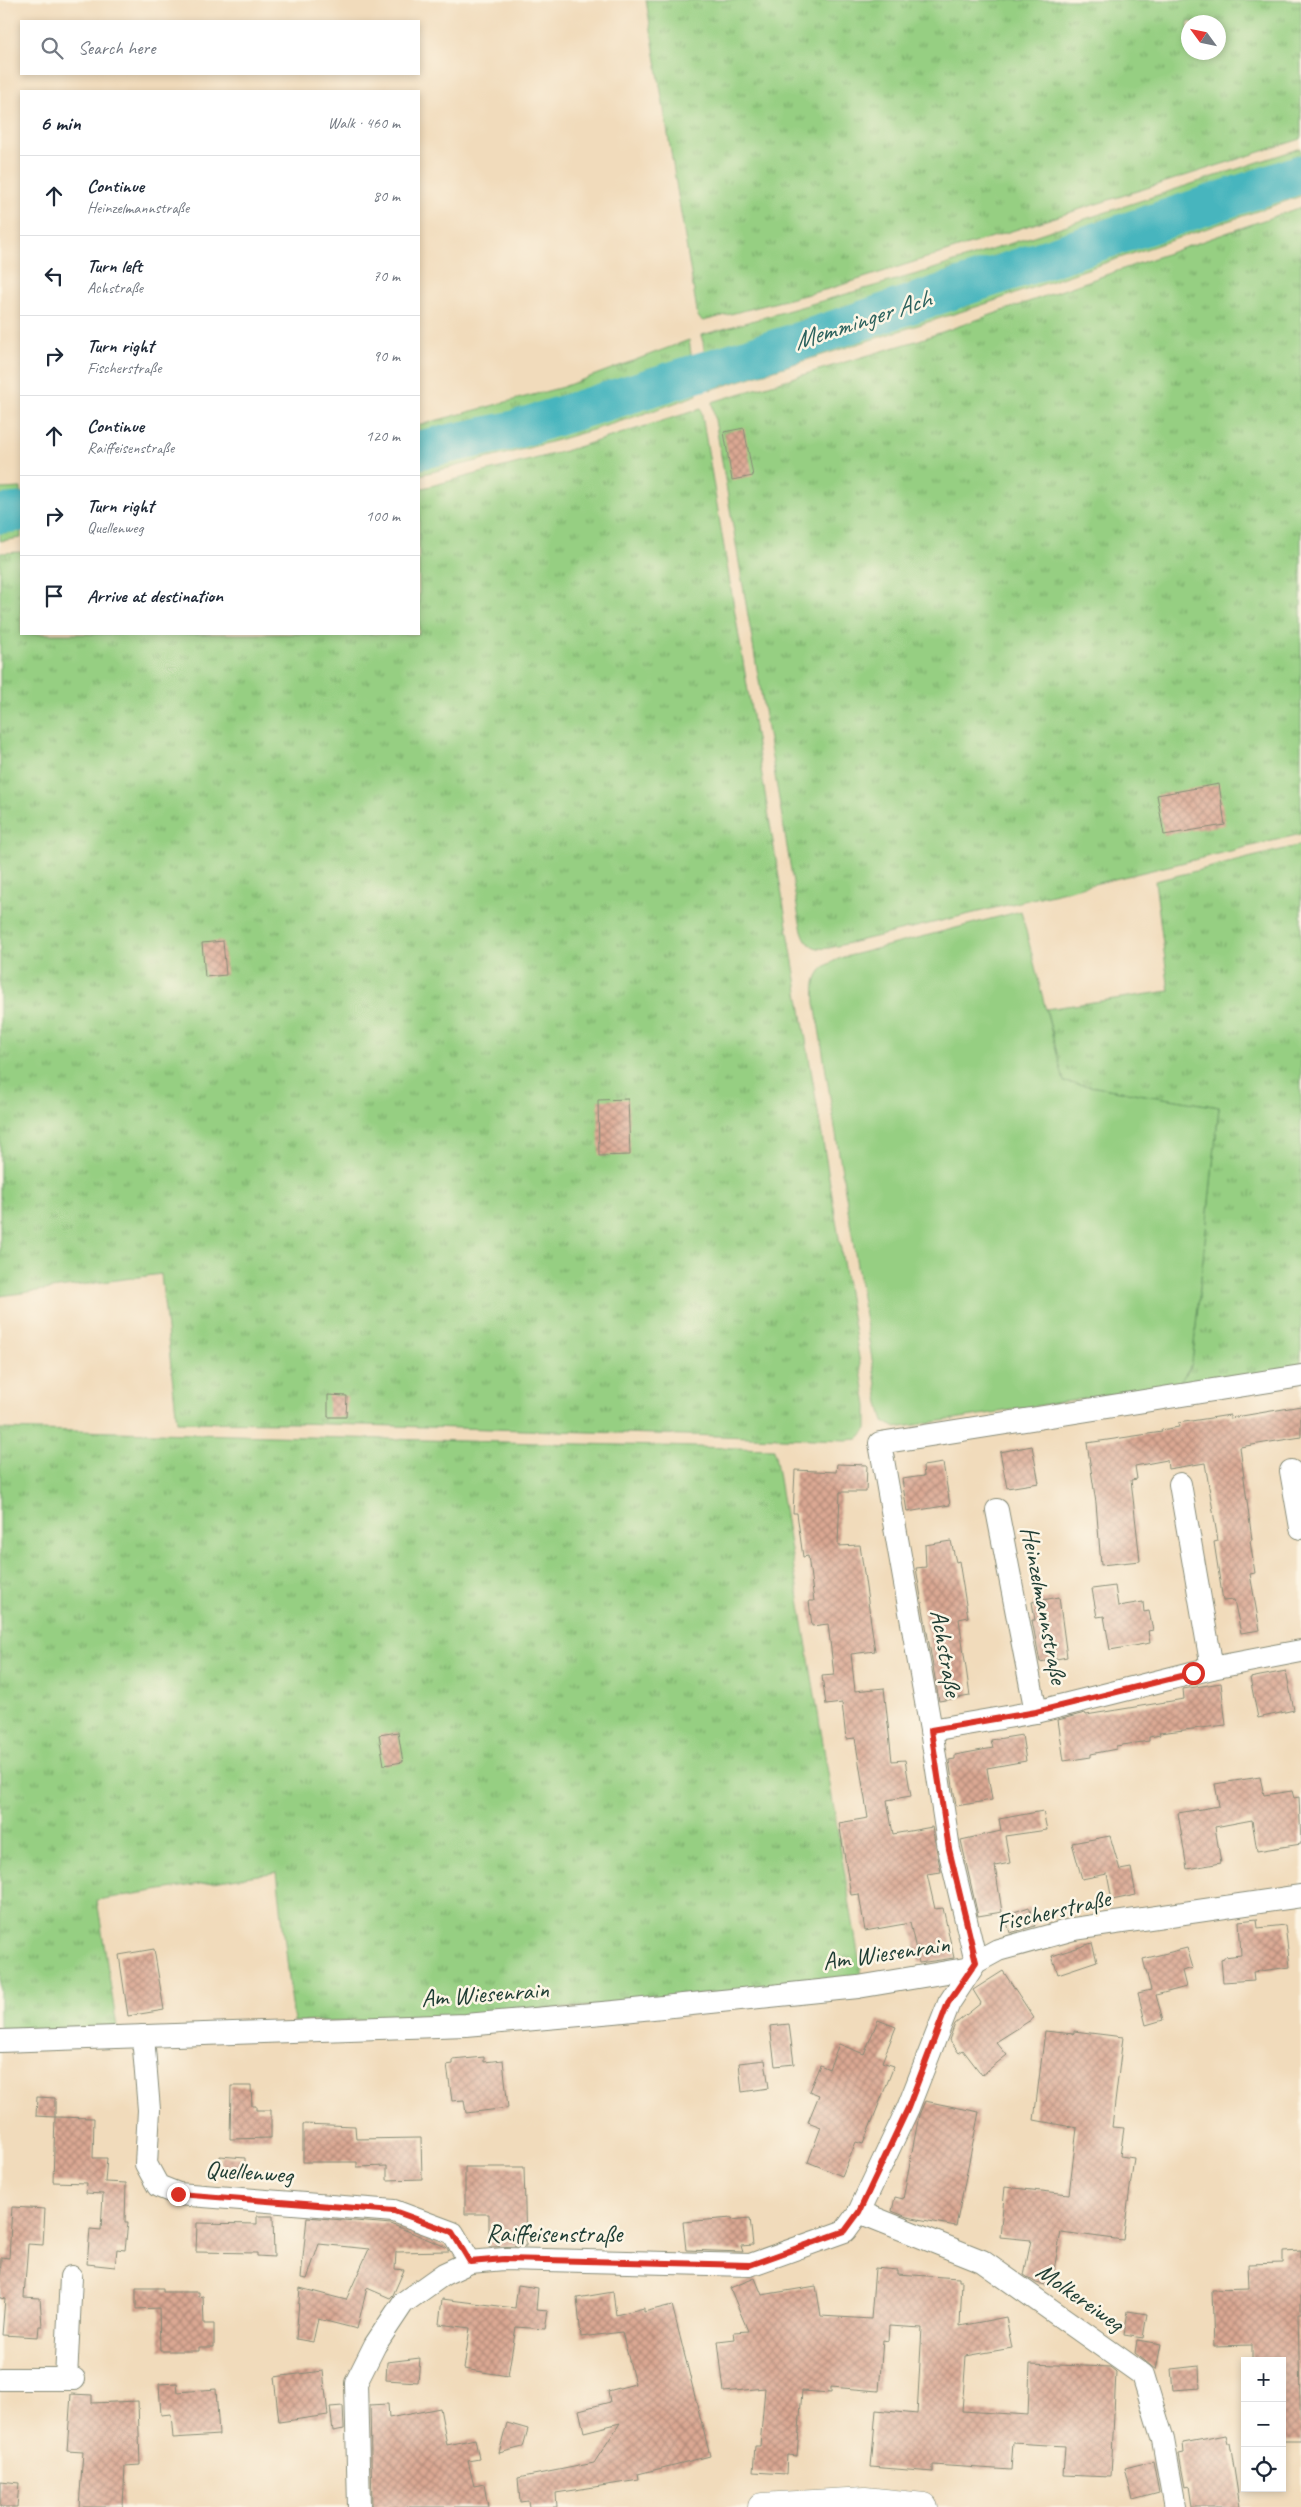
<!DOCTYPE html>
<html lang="en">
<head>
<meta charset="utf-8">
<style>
  :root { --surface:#fff; --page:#f2f2f3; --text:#1f2937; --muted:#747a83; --line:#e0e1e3 }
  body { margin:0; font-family:Caveat,sans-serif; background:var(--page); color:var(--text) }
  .controls { position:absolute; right:15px; bottom:15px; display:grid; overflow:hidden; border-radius:0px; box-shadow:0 2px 8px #0003 }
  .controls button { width:45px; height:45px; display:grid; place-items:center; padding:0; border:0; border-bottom:1px solid var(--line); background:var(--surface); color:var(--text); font:25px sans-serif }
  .compass { position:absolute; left:1181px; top:15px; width:45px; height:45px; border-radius:50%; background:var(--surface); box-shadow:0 2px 8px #0003; rotate:303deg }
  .stop { position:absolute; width:15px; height:15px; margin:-11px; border:4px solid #d93025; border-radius:50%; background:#fff }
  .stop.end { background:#d93025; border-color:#fff; box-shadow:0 1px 5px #0008 }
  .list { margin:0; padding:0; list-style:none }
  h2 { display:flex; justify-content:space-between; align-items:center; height:65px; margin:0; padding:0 20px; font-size:21px }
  h2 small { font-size:16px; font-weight:400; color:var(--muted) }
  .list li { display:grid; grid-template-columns:32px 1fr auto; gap:15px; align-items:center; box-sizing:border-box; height:80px; padding:0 20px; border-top:1px solid var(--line) }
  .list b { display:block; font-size:19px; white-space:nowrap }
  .list p { margin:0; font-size:16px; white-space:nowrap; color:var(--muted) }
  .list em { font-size:16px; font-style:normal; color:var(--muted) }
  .icon { flex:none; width:28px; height:28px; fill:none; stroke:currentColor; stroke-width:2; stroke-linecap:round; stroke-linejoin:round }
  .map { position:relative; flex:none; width:1301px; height:2507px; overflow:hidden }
  .search { position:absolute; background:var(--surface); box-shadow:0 2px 8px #0003; left:20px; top:20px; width:400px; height:55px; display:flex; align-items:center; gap:12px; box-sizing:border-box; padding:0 18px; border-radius:0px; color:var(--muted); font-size:19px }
  .panel { position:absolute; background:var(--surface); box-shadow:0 2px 8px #0003; left:20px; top:90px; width:400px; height:545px; border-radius:0px }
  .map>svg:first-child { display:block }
  .grass { fill:url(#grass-tufts); stroke:#5a865b; fill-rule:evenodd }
  .park { fill:#96cf82; stroke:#5a865b }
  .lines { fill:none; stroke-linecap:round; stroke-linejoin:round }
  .river { stroke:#46b5be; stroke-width:39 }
  .building { fill:url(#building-cross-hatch) }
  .street-casing { stroke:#888c78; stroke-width:24 }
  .secondary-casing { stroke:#888c78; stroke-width:29 }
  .street { stroke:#fff; stroke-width:22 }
  .secondary { stroke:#fff; stroke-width:28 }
  .route { stroke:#d93025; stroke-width:6 }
  .labels { text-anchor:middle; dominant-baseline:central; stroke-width:5; stroke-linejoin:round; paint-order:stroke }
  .street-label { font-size:25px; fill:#1f3d34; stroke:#fcf5e5 }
  .water-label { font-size:26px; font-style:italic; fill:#2b615d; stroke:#fcf5e5 }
</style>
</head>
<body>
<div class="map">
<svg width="1301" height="2507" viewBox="0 0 1301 2507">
  <defs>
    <pattern id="grass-tufts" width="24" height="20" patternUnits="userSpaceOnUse" patternTransform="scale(1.25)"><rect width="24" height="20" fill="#96cf82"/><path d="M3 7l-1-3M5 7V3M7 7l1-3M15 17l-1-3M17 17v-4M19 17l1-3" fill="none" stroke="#7aa96b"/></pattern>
    <pattern id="building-cross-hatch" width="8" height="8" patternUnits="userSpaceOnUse" patternTransform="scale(1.25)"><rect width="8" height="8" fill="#dba893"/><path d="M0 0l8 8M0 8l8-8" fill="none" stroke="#b18a79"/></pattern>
  </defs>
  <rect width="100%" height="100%" fill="#fcf5e5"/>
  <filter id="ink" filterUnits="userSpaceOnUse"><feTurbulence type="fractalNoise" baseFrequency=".02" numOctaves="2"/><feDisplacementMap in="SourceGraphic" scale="10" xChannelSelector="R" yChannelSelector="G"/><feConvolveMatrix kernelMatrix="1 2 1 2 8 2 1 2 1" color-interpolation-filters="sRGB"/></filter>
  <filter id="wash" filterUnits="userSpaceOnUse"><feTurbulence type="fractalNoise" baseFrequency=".0096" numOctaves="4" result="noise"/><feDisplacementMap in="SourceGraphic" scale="20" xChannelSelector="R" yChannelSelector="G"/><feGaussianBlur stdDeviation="1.12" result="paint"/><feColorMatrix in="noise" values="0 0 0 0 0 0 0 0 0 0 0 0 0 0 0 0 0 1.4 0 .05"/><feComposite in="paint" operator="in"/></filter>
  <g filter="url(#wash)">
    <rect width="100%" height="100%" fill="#f1dbbb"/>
    <g class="grass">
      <path d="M 646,0 L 1301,0 L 1301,139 L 832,288 L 703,321 L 698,317 ZM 1188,22 L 1218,22 L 1218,52 L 1188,52 Z"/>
      <polygon points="1301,148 1301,196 979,306 710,390 702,335 924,272"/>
      <path d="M 1301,207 L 1301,834 L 829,948 C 804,952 802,932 798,912 L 712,402 L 919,340 Z"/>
      <path d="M 689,340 L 697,395 C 607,429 513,453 419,475 L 419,425 L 563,387 Z"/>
      <polygon points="701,409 867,1406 867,1429 858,1439 847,1440 297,1423 177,1422 161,1274 0,1296 0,553 21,552 21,634 419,634 419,489 565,451"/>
      <polygon points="21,488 21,538 0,541 0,489"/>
      <polygon points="1301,845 1301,1369 1168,1392 1187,1373 1192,1363 1219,1107 1064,1082 1046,1009 1169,991 1155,881"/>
      <polygon points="0,1429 774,1449 862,1977 607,2005 432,2018 294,2022 277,1872 97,1900 117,2027 0,2032"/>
    </g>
    <path class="park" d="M 1021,911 L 1064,1082 L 1219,1107 L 1192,1363 L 1179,1384 L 896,1428 L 884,1422 L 879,1403 L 815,1003 C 813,977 816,968 841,958 Z"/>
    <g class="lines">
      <g class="river">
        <polyline points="419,450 514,430 797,342 1301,174"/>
        <polyline points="0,514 21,512"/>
      </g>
    </g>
    <g id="blocks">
      <g class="building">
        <polygon points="744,428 753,476 732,480 724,432"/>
        <polygon points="1219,784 1225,825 1164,835 1157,795"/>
        <polygon points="223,941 226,975 205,977 202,943"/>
        <polygon points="628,1099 630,1155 599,1156 598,1100"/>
        <polygon points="328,1395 347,1396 346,1417 328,1417"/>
        <polygon points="1301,1406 1301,1437 1240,1447 1252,1540 1250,1541 1255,1573 1250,1574 1260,1630 1241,1633 1234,1600 1223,1601 1214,1542 1218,1541 1205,1463 1168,1469 1167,1460 1135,1466 1137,1479 1131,1480 1140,1561 1101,1565 1096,1503 1087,1443 1162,1432 1161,1430 1179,1427 1178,1423 1230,1415 1230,1418"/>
        <polygon points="1032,1446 1039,1483 1007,1488 1000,1452"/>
        <polygon points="943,1463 950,1505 907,1512 902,1479 924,1476 923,1466"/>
        <polygon points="837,1464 867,1465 866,1492 840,1492 838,1546 860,1545 875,1651 851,1654 855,1691 884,1688 892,1761 905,1760 911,1796 887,1800 893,1834 932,1827 941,1872 927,1874 935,1909 943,1908 954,1958 919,1963 910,1923 865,1931 859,1894 851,1895 839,1823 868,1818 855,1738 846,1739 842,1703 826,1705 822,1676 834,1675 828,1624 812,1626 809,1601 814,1601 808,1556 803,1557 797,1513 793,1513 795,1470 836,1472"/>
        <polygon points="951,1541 956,1562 959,1561 968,1617 959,1619 970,1696 939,1701 916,1568 926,1567 925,1545"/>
        <polygon points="1115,1586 1118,1606 1143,1602 1144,1612 1149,1611 1153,1630 1148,1631 1150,1643 1110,1650 1104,1616 1097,1617 1092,1589"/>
        <polygon points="1059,1597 1067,1657 1040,1662 1032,1620 1035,1620 1032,1602"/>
        <polygon points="1286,1671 1294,1710 1258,1718 1250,1678"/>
        <polygon points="1221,1683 1226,1725 1159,1733 1160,1735 1149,1737 1149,1741 1116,1746 1116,1749 1091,1754 1091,1757 1064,1761 1058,1720 1085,1713 1086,1715 1184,1699 1183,1689"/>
        <polygon points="398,1732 403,1762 384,1765 379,1735"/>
        <polygon points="1022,1735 1026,1761 987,1768 992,1800 956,1806 949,1760 955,1759 955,1755 993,1748 991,1740"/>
        <polygon points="1260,1777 1264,1795 1292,1791 1294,1798 1299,1797 1301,1844 1257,1851 1252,1820 1215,1827 1221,1863 1187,1869 1178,1813 1219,1806 1215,1784"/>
        <polygon points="1043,1811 1047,1830 1005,1836 1010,1863 995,1866 1002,1912 978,1916 961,1840 1001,1831 999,1819"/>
        <polygon points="1110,1836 1120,1870 1131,1868 1136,1895 1112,1900 1107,1874 1082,1879 1072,1843"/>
        <polygon points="1029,1907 1035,1926 1010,1933 1005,1915"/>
        <polygon points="1257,1919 1258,1928 1285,1925 1290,1967 1253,1972 1254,1980 1223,1982 1221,1960 1224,1959 1224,1957 1241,1955 1239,1921"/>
        <polygon points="1092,1943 1097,1961 1058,1974 1052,1956"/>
        <polygon points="1187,1948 1193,1968 1182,1971 1186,1987 1156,1995 1163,2020 1146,2025 1138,1993 1151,1990 1143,1959"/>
        <polygon points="154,1949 164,2010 128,2016 119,1955"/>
        <polygon points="1003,1971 1034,2018 996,2042 1007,2055 982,2075 963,2050 959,2053 949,2040 955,2024 981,2003 973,1990"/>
        <polygon points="878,2020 896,2027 882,2062 894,2066 863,2144 856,2142 842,2176 808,2162 821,2127 808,2122 819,2095 809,2091 820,2065 829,2069 839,2044 864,2054"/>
        <polygon points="789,2024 794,2064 775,2066 770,2026"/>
        <polygon points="1045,2031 1074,2034 1074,2031 1123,2037 1112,2127 1124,2128 1120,2156 1134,2158 1123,2240 1061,2232 1051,2286 1036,2283 1024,2275 1031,2240 1000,2237 1005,2187 1069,2194 1077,2128 1034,2120"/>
        <polygon points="484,2057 484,2062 503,2060 508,2108 466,2113 464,2100 452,2101 447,2065 453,2064 453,2060"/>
        <polygon points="765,2060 769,2088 742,2092 739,2063"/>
        <polygon points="231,2086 251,2086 252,2106 256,2106 256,2110 271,2110 271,2138 230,2139"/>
        <polygon points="37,2097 55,2098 55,2117 36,2116"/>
        <polygon points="925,2101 979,2112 956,2226 907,2217 892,2211 895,2197 903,2199 919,2115"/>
        <polygon points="55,2117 94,2118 93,2158 107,2158 105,2182 126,2183 125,2222 128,2222 125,2250 117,2249 115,2267 87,2264 90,2229 101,2230 103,2194 86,2193 87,2183 53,2182"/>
        <polygon points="303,2124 355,2126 356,2139 421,2138 422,2179 387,2180 387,2166 357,2167 357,2162 303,2162"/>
        <polygon points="220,2156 245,2158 245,2174 221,2174"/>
        <polygon points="465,2167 524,2167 526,2246 489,2247 489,2214 465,2214"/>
        <polygon points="12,2207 45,2209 43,2245 28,2244 24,2297 40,2298 42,2326 39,2326 38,2337 2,2335 5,2299 0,2298 1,2257 9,2258"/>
        <polygon points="257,2216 273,2216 274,2257 257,2256 257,2253 196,2252 197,2223 257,2224"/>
        <polygon points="307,2217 391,2224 446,2247 449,2251 396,2252 395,2269 404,2270 393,2295 390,2298 367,2288 357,2329 318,2319 313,2342 296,2339 300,2288 346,2300 369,2249 319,2244 307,2279 301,2278"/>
        <polygon points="732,2218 732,2220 750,2218 753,2245 741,2246 743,2252 686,2250 683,2222"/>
        <polygon points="1301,2251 1301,2313 1298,2313 1301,2441 1282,2441 1282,2361 1252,2361 1252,2345 1214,2346 1212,2290 1249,2289 1248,2264 1283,2263 1283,2252"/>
        <polygon points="875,2268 897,2270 897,2274 959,2278 959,2281 962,2281 960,2326 1006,2317 1012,2348 966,2356 962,2411 1028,2415 1030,2364 1110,2367 1116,2372 1111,2477 1063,2475 1065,2446 1013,2443 1011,2470 933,2465 933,2472 871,2467 876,2410 917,2414 922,2328 889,2326 888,2341 883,2340 879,2391 831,2387 831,2393 802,2391 797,2456 787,2455 786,2474 753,2472 755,2446 760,2446 765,2388 724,2392 718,2341 735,2339 734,2332 748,2331 730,2288 755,2278 762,2295 816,2286 821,2316 871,2319"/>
        <polygon points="518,2285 538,2288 536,2310 548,2311 545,2329 516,2327 508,2376 464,2369 470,2328 439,2324 442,2299 515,2308"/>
        <polygon points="136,2288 163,2288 163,2292 199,2292 199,2297 203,2296 204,2324 214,2324 214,2347 199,2347 199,2351 160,2351 159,2308 136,2309"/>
        <polygon points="613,2292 616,2315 644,2308 644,2312 672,2305 710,2456 638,2474 639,2480 556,2493 557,2507 529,2507 528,2501 520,2502 518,2478 594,2463 620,2423 584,2432 579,2410 610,2402 608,2391 635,2384 622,2332 581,2337 577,2298"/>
        <polygon points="1128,2311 1147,2314 1143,2338 1124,2335"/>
        <polygon points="1137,2340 1161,2344 1156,2370 1135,2353"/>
        <polygon points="420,2358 418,2382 386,2380 387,2362"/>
        <polygon points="1199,2366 1200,2388 1173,2390 1171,2369"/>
        <polygon points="323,2371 328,2415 279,2422 274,2377"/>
        <polygon points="177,2383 178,2392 216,2389 219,2435 173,2438 171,2414 161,2415 159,2384"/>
        <polygon points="71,2394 92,2395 92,2403 138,2401 140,2465 125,2466 123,2507 79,2507 83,2452 67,2451"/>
        <polygon points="388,2404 389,2418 440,2408 447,2445 475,2439 479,2459 468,2461 474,2486 484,2484 488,2507 372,2507 370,2405"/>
        <polygon points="343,2406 344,2429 333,2431 330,2407"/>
        <polygon points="507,2423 528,2429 523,2447 499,2453"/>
        <polygon points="1226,2435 1228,2443 1230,2443 1240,2507 1192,2507 1189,2486 1185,2487 1179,2454 1184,2453 1183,2443"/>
        <polygon points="1153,2461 1159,2493 1133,2500 1125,2468"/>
        <polygon points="0,2481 19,2483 17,2507 0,2507"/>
      </g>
    </g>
  </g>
  <g filter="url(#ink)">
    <use href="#blocks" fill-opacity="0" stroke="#888c78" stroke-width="1"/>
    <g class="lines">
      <g class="street-casing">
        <g id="street">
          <polyline points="1291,1471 1301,1528"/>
          <polyline points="1180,1484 1212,1668"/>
          <polyline points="997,1510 1036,1712"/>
          <polyline points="931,1730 1036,1712 1212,1668 1301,1651"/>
          <polyline points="976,1962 949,1849 931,1730 880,1443 1301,1376"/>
          <polyline points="143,2036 149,2110 146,2164 158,2186 178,2194 394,2211 453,2233 470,2262"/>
          <polyline points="0,2041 466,2025 614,2012 858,1987 971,1968"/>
          <polyline points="859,2212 982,2261 1143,2375 1163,2440 1175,2507"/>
          <polyline points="0,2379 74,2379"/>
          <polyline points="66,2379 71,2277"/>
          <polyline points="359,2507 356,2383 375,2345 403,2303 444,2274 470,2262 504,2259 750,2265 845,2231 859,2212 908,2108 949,2003 976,1962 998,1950 1074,1929 1301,1896"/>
        </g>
      </g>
      <g class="secondary-casing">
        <polyline id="secondary" points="762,2507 865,2501 924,2507"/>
      </g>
      <use href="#street" class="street"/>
      <use href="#secondary" class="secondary"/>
    </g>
  </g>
  <g class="lines" filter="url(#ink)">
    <polyline class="route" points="178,2194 394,2211 452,2232 470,2262 504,2259 750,2265 845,2231 859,2212 908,2108 948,2003 976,1962 949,1849 931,1730 1036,1712 1193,1673"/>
  </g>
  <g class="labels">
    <g class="street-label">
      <text transform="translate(1044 1605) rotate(79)">Heinzelmannstraße</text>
      <text transform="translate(946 1653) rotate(80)">Achstraße</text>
      <text transform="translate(1053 1911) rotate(-13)">Fischerstraße</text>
      <text transform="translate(886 1953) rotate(-8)">Am Wiesenrain</text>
      <text transform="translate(485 1994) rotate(-4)">Am Wiesenrain</text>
      <text transform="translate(249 2172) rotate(4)">Quellenweg</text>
      <text x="554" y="2234">Raiffeisenstraße</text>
      <text transform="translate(1080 2297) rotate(35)">Molkereiweg</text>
    </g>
    <g class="water-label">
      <text transform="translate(862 320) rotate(-18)">Memminger Ach</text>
    </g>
  </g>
</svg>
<div class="controls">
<button>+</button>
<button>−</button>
<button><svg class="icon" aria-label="locate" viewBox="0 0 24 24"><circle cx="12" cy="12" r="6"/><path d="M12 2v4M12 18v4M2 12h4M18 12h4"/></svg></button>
</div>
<svg class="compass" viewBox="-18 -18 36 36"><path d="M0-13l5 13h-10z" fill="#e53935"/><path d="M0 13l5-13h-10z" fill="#747a83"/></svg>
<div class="stop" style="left:1193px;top:1673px"></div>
<div class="stop end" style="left:178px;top:2194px"></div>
<div class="search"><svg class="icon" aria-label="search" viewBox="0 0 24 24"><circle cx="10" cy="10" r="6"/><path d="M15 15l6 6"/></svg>Search here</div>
<section class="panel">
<h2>6 min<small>Walk · 460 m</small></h2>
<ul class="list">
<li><svg class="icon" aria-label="ahead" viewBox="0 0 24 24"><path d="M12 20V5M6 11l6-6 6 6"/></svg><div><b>Continue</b><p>Heinzelmannstraße</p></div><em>80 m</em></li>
<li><svg class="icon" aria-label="left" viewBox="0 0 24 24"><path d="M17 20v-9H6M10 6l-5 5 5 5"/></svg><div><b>Turn left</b><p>Achstraße</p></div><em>70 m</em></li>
<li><svg class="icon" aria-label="right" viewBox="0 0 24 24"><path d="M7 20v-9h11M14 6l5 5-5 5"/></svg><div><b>Turn right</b><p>Fischerstraße</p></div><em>90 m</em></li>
<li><svg class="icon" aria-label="ahead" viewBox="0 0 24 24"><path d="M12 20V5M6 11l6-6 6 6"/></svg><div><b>Continue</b><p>Raiffeisenstraße</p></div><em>120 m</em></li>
<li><svg class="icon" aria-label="right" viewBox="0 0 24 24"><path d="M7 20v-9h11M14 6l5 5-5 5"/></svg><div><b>Turn right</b><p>Quellenweg</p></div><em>100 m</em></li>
<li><svg class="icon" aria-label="arrive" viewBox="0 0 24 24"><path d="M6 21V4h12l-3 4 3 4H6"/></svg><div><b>Arrive at destination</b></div></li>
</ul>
</section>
</div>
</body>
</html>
